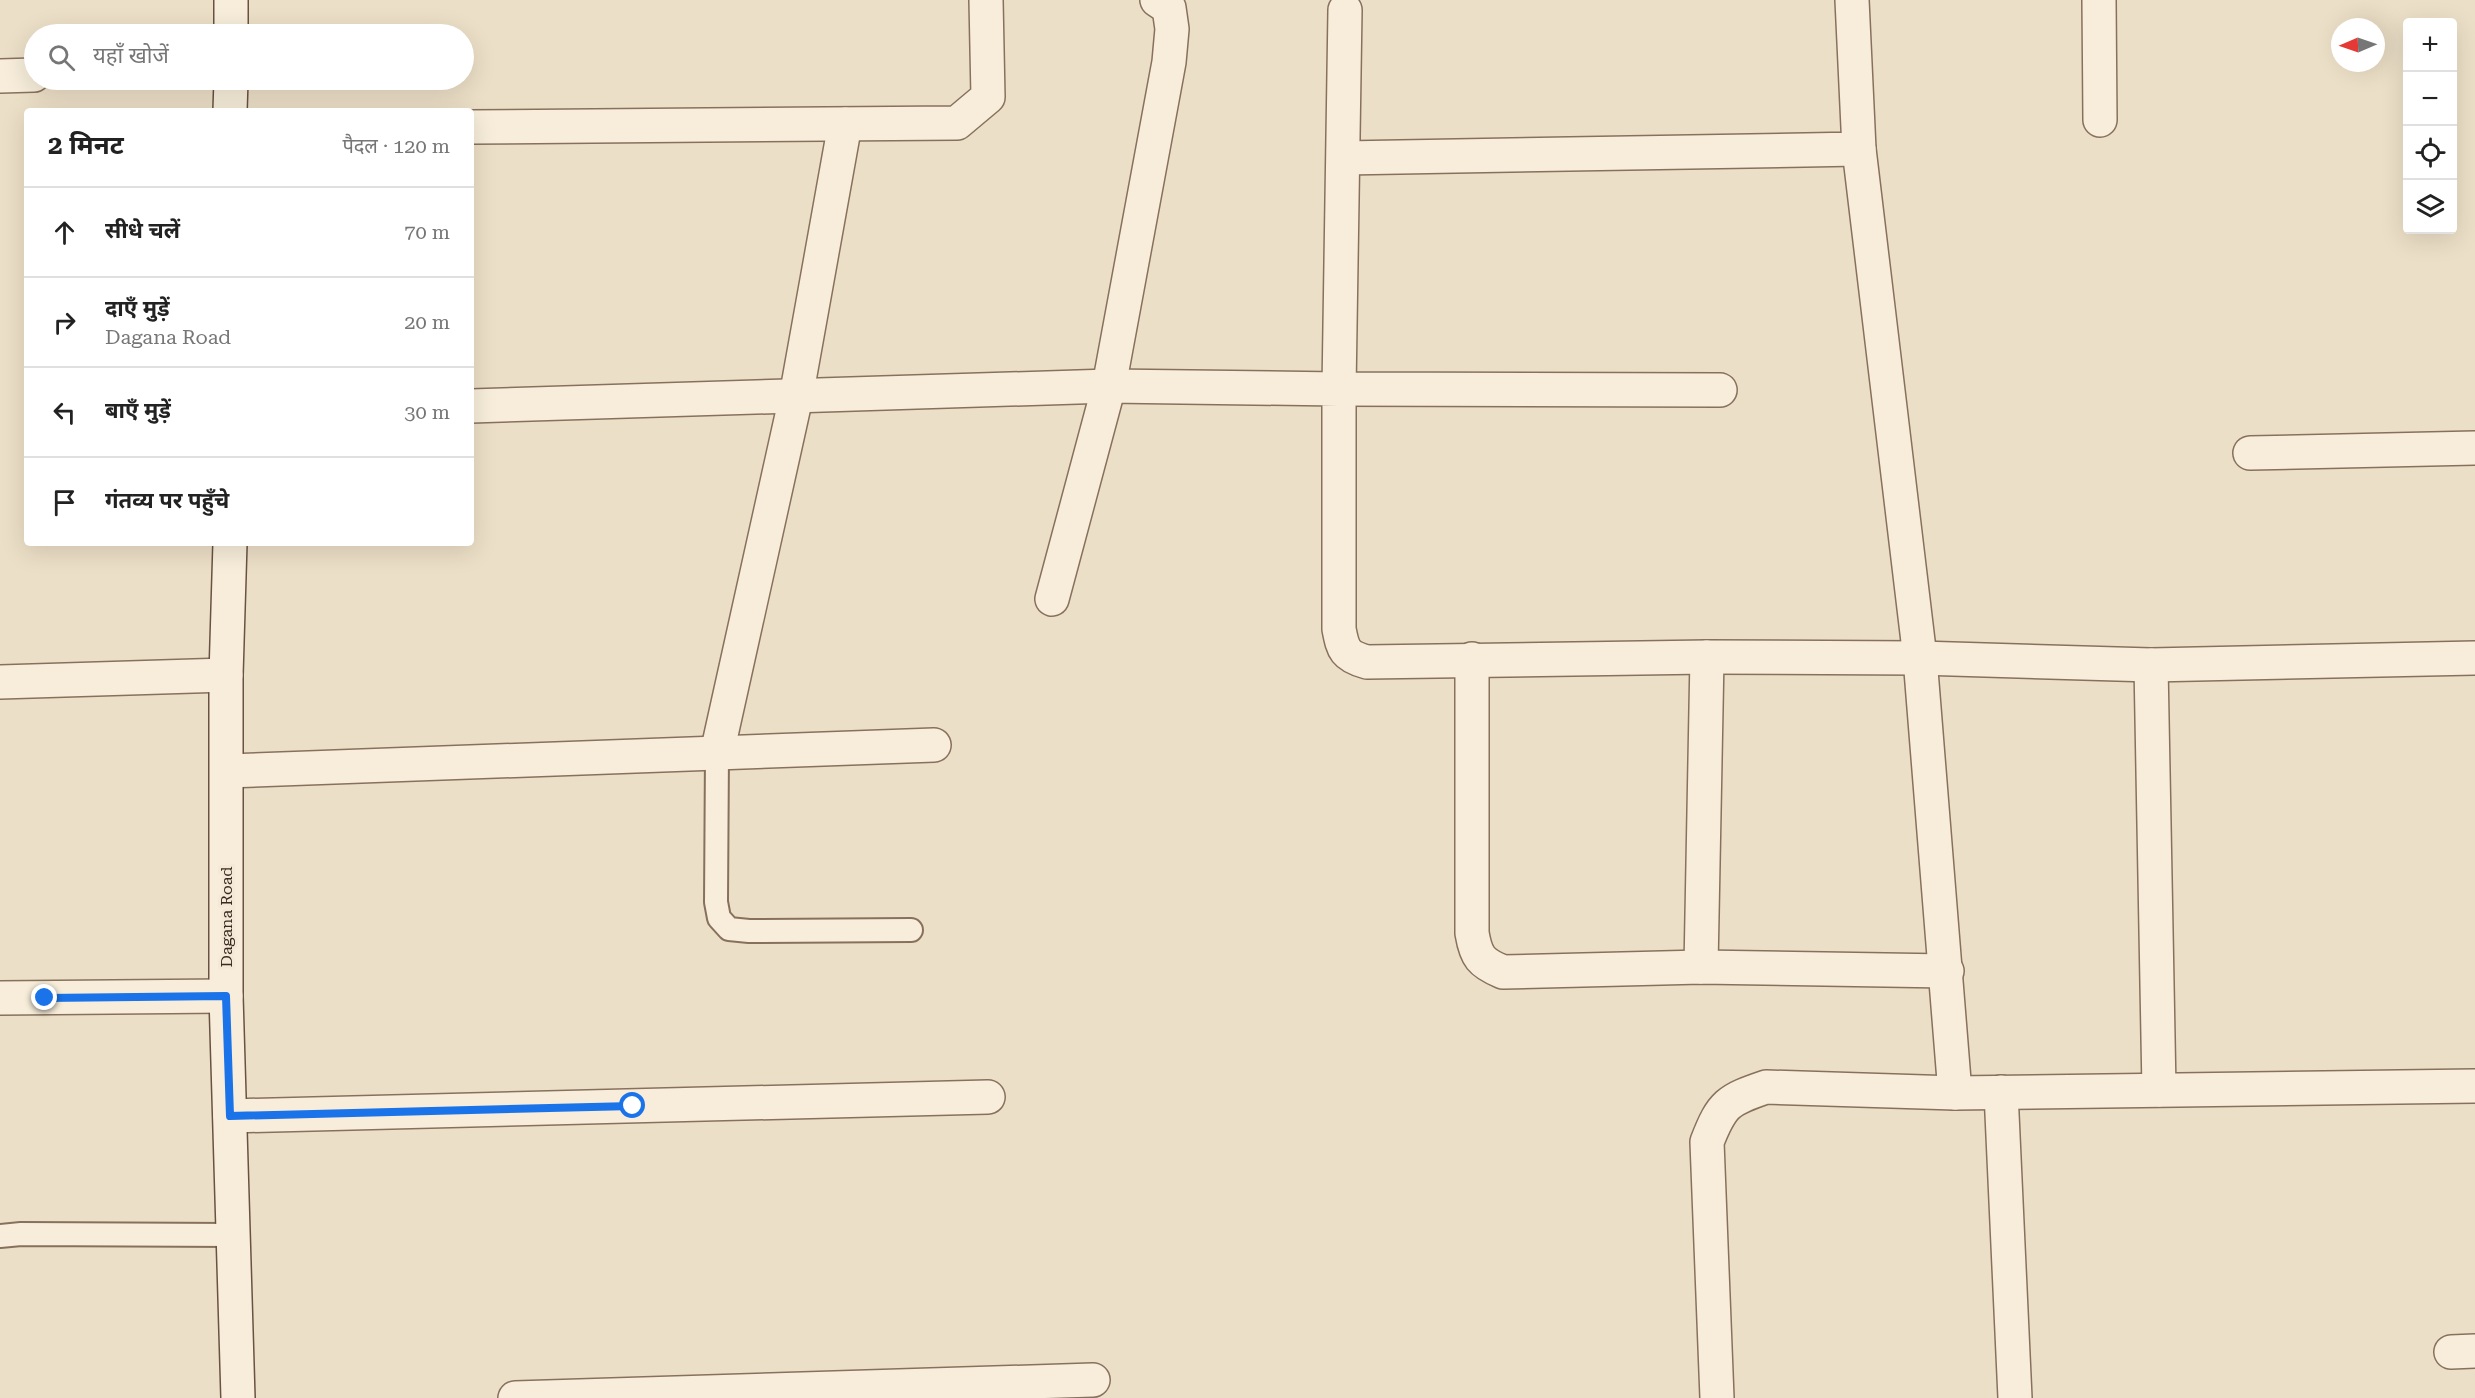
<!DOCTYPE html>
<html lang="hi">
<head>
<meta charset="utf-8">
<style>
  :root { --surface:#fff; --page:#f6f6f6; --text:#222; --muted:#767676; --line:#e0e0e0 }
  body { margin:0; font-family:"Roboto Serif","Noto Sans Devanagari",serif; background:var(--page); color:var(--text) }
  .controls { position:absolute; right:18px; top:18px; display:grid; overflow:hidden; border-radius:6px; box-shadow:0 6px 24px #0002 }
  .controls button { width:54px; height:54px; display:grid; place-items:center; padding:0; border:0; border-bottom:2px solid var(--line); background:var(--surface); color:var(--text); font:30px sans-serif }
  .compass { position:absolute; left:2331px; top:18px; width:54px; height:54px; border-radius:50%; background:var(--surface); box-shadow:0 6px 24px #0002; rotate:268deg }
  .stop { position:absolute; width:18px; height:18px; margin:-14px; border:4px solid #1a73e8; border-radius:50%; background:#fff }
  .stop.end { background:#1a73e8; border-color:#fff; box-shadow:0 2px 6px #0008 }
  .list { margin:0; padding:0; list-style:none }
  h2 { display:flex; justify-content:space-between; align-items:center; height:78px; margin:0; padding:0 24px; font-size:26px }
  h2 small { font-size:20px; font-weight:400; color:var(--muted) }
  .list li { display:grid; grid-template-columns:39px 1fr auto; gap:18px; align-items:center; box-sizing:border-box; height:90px; padding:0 24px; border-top:2px solid var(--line) }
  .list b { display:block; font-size:22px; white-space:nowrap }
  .list p { margin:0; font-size:20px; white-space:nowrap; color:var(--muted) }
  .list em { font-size:20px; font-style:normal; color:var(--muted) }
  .icon { flex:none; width:33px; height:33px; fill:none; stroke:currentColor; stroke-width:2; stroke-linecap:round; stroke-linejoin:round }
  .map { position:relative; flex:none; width:2475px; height:1398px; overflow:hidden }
  .search { position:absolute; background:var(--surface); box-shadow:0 6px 24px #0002; left:24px; top:24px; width:450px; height:66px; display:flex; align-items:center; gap:15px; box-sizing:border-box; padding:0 21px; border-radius:33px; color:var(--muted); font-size:22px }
  .panel { position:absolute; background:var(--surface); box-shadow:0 6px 24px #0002; left:24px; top:108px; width:450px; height:438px; border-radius:6px }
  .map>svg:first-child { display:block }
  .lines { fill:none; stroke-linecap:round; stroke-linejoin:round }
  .lane-casing { stroke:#87715d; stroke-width:26 }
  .street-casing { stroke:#87715d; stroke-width:36 }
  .secondary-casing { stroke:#695241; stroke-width:36 }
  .lane { stroke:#f7edda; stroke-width:22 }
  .street { stroke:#f7edda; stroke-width:33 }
  .secondary { stroke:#f7edda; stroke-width:33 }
  .route { stroke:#1a73e8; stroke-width:8 }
  .labels { text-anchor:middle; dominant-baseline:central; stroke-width:6; stroke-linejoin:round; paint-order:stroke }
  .street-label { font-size:16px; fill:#382a20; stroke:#f4e9d6 }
</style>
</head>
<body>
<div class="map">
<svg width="2475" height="1398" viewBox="0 0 2475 1398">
  <rect width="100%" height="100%" fill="#ecdfc7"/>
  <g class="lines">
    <g class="lane-casing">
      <g id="lane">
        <polyline points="717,753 716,902 719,918 729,929 749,931 911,930"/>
        <polyline points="0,1236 21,1234 234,1235"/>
      </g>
    </g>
    <g class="street-casing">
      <g id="street">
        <polyline points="2099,0 2100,120"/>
        <polyline points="1345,10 1339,389 1720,390"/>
        <polyline points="0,76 34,75"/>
        <polyline points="471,127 957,123 988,97 986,0"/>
        <polyline points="1859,149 1920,658 1955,1093"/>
        <polyline points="1344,158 1859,149 1852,0"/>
        <path d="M 471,406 L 1109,386 L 1339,389 L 1339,629 C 1343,650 1345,656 1367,662 L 1707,657 L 1920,658 L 2151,665 L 2475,658"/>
        <polyline points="2250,453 2475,448"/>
        <polyline points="1052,599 1109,386 1169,62 1172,29 1169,8 1157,0"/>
        <path d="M 1472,659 L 1472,933 C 1476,957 1481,963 1503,972 L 1701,967 L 1947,971"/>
        <polyline points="2151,665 2159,1090"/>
        <polyline points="0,682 226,675"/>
        <polyline points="717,753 796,397 845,124"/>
        <polyline points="227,771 934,745"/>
        <polyline points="1701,967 1707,657"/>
        <polyline points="0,998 226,996"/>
        <polyline points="2001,1092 2015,1398"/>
        <polyline points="230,1116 988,1097"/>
        <polyline points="2451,1352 2475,1351"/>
        <polyline points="515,1398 1093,1380"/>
        <path d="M 1717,1398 L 1707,1142 C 1722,1103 1728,1100 1766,1087 L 1955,1093 L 2475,1086"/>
      </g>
    </g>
    <g class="secondary-casing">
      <g id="secondary">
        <polyline points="231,0 231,34"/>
        <polyline points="230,111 231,80"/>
        <polyline points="230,543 226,675 226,996 238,1398"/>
      </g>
    </g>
    <use href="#lane" class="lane"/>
    <use href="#street" class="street"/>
    <use href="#secondary" class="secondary"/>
  </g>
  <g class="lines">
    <polyline class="route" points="45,998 226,996 230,1116 633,1106"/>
  </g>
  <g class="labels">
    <g class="street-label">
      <text transform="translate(226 917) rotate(-90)">Dagana Road</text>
    </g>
  </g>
</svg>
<div class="controls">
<button>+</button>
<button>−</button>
<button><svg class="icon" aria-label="locate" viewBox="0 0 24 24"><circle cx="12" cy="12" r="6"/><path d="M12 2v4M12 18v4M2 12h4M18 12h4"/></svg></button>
<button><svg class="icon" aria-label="layers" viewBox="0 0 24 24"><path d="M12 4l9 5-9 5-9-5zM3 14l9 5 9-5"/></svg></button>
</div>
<svg class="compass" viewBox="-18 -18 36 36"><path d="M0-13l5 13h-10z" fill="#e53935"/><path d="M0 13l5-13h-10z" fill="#767676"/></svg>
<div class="stop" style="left:633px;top:1106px"></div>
<div class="stop end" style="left:45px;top:998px"></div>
<div class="search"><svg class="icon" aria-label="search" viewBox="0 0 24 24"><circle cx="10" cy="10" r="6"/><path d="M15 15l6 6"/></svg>यहाँ खोजें</div>
<section class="panel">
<h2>2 मिनट<small>पैदल · 120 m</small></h2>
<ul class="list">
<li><svg class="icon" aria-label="ahead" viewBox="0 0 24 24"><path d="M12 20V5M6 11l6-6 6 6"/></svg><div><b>सीधे चलें</b></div><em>70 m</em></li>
<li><svg class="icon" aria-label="right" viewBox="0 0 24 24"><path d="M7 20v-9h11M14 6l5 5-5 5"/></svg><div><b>दाएँ मुड़ें</b><p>Dagana Road</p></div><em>20 m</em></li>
<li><svg class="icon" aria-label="left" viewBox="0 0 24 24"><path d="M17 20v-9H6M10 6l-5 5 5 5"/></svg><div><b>बाएँ मुड़ें</b></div><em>30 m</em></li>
<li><svg class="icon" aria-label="arrive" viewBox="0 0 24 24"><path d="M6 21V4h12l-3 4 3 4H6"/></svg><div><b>गंतव्य पर पहुँचे</b></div></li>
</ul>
</section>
</div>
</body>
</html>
